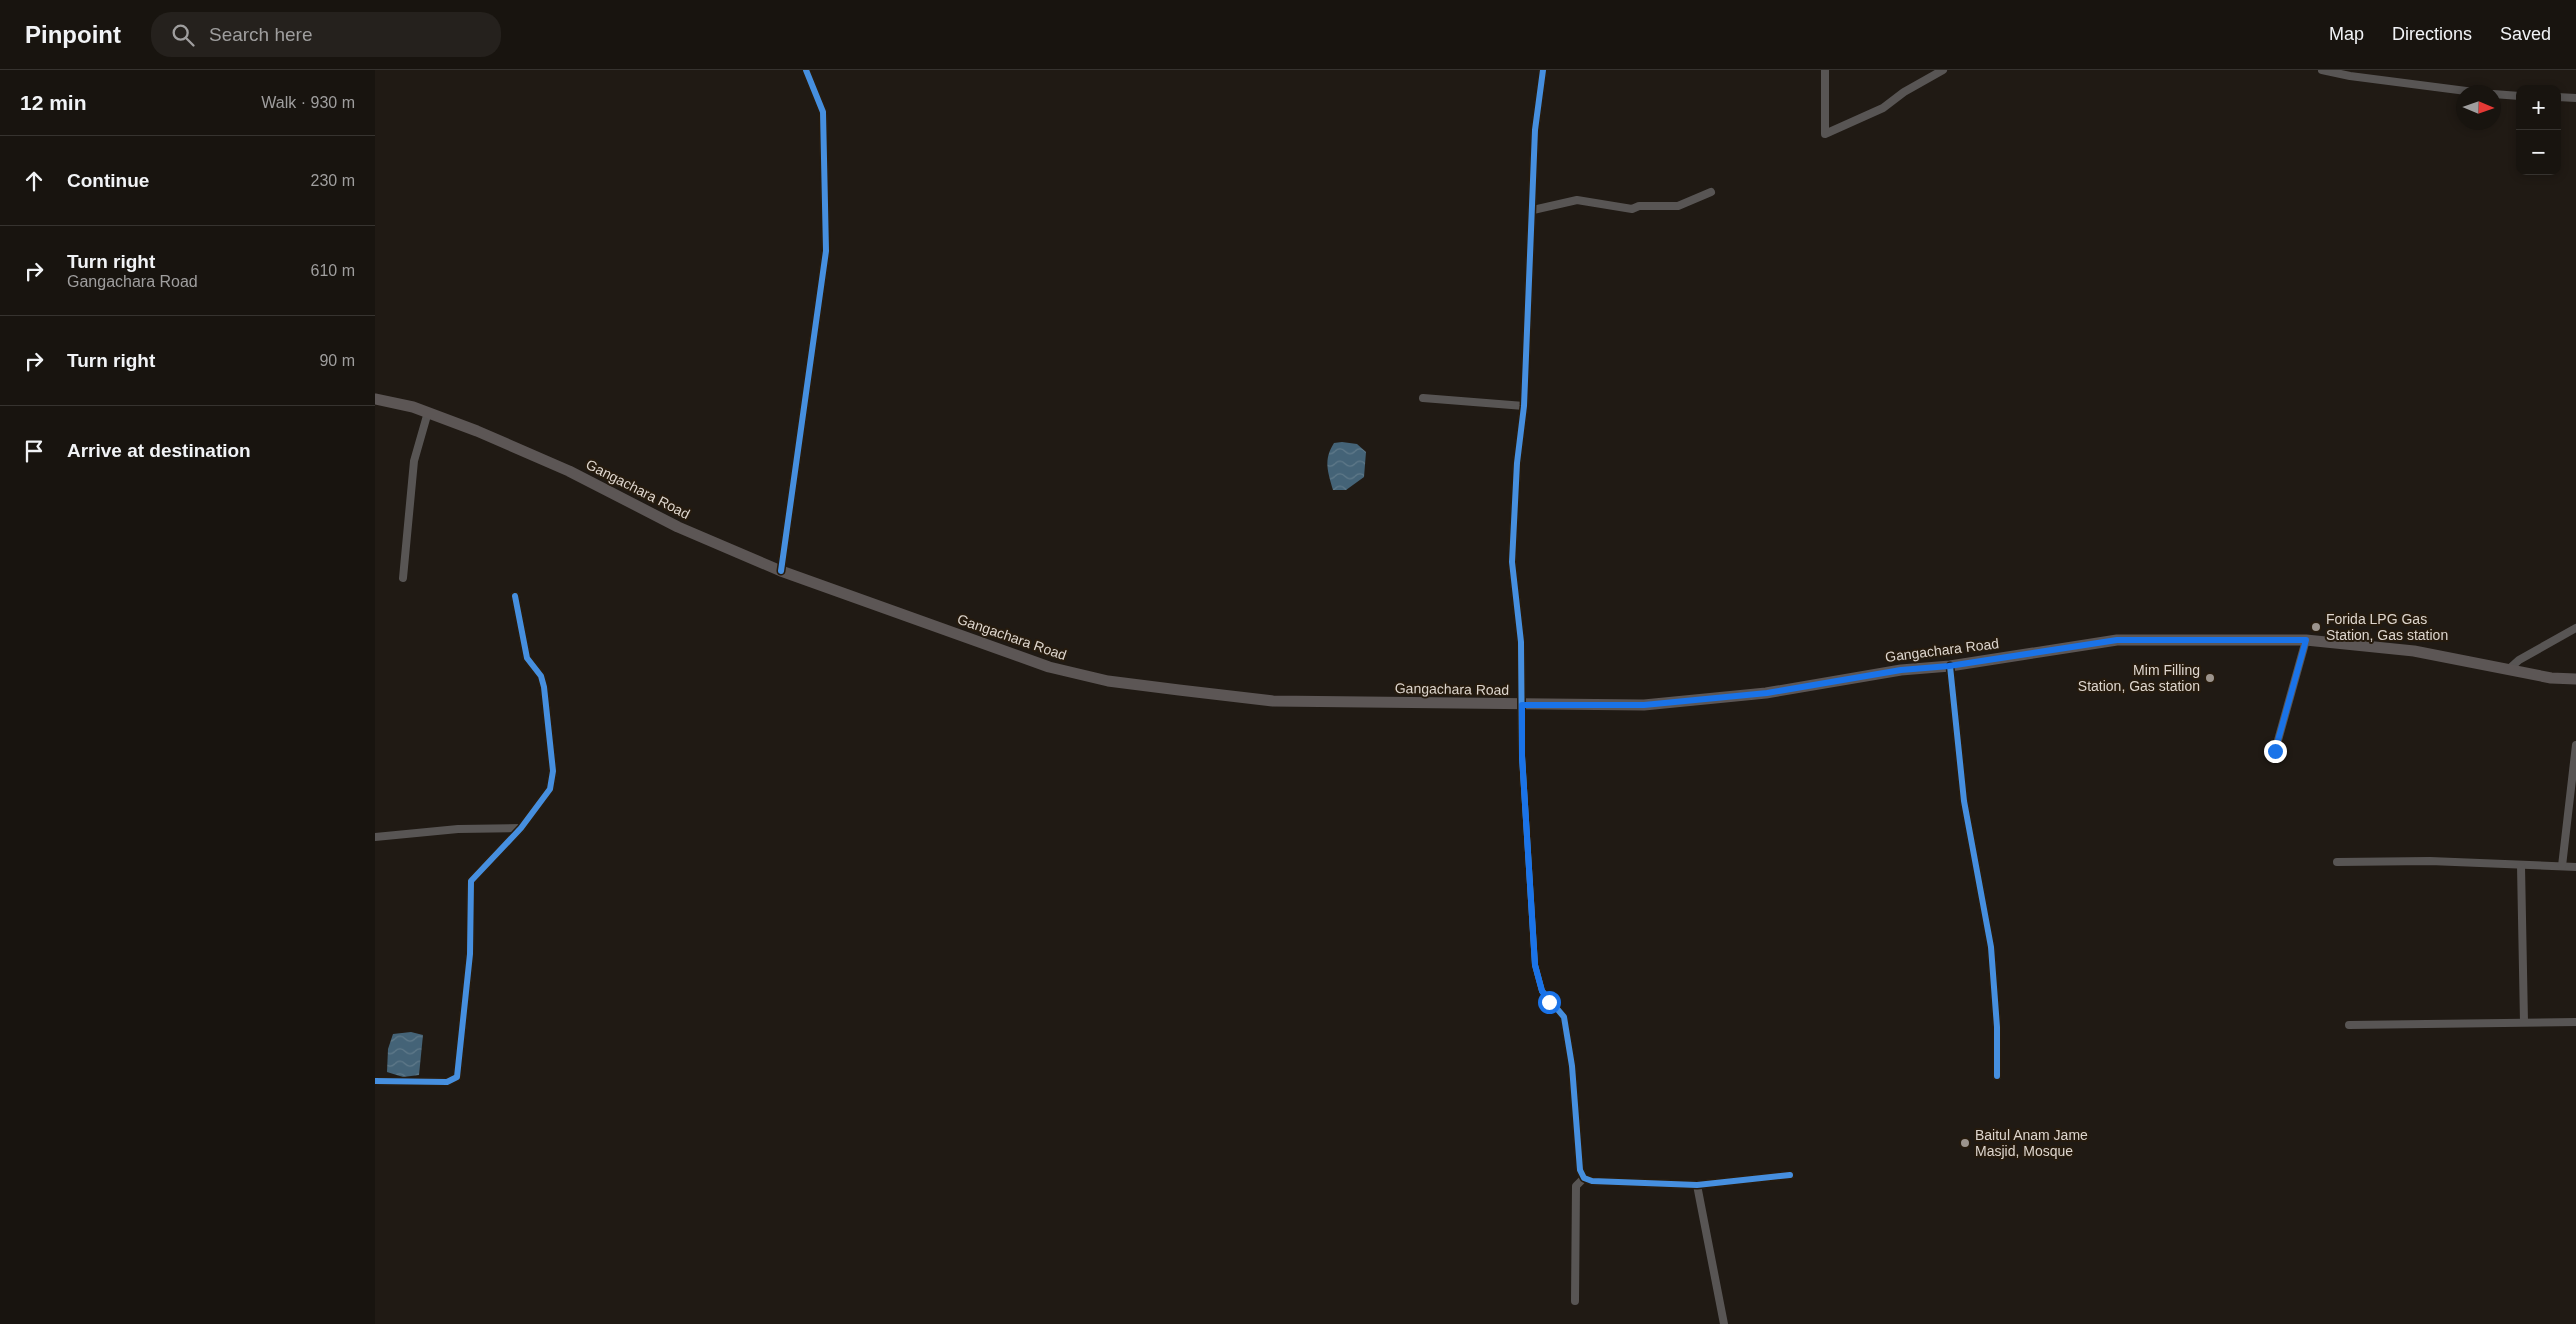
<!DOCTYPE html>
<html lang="en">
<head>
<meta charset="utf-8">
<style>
  :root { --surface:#18140f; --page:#25211d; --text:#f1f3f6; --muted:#9f9e9e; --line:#36332f }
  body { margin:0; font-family:Helvetica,sans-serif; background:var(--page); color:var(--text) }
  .controls { position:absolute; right:15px; top:15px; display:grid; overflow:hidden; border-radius:10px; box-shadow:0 2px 8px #0003 }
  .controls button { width:45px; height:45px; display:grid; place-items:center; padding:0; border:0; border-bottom:1px solid var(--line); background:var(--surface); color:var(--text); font:25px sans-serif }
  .compass { position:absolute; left:2081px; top:15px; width:45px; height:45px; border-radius:50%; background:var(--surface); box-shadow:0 2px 8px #0003; rotate:92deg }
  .stop { position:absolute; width:15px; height:15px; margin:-11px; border:4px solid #1a73e8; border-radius:50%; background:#fff }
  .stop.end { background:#1a73e8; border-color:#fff; box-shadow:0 1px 5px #0008 }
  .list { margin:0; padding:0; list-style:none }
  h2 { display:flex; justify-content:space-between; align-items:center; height:65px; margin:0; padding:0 20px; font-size:21px }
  h2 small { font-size:16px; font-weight:400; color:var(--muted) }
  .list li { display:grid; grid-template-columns:32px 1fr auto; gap:15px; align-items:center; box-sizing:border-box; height:90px; padding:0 20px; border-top:1px solid var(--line) }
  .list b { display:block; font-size:19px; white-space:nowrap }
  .list p { margin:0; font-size:16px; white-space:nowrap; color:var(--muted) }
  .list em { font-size:16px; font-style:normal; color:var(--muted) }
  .icon { flex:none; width:28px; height:28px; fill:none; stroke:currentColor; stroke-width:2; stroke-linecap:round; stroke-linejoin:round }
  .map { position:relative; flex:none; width:2201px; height:1254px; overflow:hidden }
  header { display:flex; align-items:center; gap:30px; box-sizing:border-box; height:70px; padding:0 25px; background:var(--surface); border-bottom:1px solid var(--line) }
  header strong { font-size:24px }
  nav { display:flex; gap:28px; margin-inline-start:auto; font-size:18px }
  .search { width:350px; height:45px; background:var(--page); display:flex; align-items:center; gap:12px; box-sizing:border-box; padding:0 18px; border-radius:20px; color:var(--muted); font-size:19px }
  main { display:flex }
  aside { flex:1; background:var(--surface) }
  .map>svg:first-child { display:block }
  .water { fill:url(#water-waves) }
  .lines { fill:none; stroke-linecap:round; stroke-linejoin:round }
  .minor { stroke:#585554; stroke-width:8 }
  .secondary { stroke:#5c5655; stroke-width:11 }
  .cycleway-casing { stroke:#261b0e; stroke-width:9 }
  .cycleway { stroke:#468fdf; stroke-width:6 }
  .route { stroke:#1a73e8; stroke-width:6 }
  .poi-dot { fill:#9c948d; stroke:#261b0e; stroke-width:2 }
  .labels { text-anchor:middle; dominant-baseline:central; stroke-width:4; stroke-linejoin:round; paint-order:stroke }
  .street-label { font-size:14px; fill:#ded6ce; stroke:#261b0e }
  .poi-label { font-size:14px; fill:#ded6ce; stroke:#261b0e; text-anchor:start }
</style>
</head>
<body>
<header>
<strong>Pinpoint</strong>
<div class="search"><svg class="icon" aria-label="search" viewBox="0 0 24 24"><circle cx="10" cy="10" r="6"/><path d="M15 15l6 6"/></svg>Search here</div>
<nav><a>Map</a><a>Directions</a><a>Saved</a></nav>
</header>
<main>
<aside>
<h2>12 min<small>Walk · 930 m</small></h2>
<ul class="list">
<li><svg class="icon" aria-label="ahead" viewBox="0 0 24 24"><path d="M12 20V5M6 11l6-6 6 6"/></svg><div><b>Continue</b></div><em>230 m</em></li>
<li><svg class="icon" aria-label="right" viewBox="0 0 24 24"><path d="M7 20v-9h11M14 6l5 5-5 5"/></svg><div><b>Turn right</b><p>Gangachara Road</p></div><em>610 m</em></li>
<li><svg class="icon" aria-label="right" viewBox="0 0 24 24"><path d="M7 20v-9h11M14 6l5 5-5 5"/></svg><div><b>Turn right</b></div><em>90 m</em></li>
<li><svg class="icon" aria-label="arrive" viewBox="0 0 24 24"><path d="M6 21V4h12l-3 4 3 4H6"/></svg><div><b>Arrive at destination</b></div></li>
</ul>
</aside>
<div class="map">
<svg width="2201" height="1254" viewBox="0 0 2201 1254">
  <defs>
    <pattern id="water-waves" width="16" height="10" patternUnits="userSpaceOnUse" patternTransform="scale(1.25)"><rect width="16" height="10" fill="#446377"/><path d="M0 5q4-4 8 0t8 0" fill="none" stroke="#5f7989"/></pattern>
  </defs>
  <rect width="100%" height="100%" fill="#201a14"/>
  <g class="water">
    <path d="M 967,372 L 982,374 L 991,382 L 989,407 L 971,420 L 958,420 C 953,402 948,390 959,373 Z"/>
    <polygon points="36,962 48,965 44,1005 28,1007 12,1002 13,979 18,964"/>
  </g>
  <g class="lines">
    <g class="minor">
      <polyline points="1168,0 1160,60 1149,336 1142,393 1137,492 1146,572 1147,686 1160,895 1167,921 1189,947 1197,996 1205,1100 1209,1108 1217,1111 1322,1115 1415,1105"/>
      <polyline points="1450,0 1450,64 1508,38 1529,22 1568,0"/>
      <polyline points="1947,0 1975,6 2099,22"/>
      <polyline points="2118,24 2145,26"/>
      <polyline points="2182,27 2201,28"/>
      <polyline points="1158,140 1202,130 1257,139 1264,136 1303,136 1336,122"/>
      <polyline points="1048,328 1149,336"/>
      <polyline points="406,501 451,181 448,42 431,0"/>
      <polyline points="28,508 39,391 53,342"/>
      <polyline points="1575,596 1589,731 1616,877 1622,957 1622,1006"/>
      <polyline points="2134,599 2144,590 2201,558"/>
      <polyline points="1900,681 1931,570"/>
      <polyline points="0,767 83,759 146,758"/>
      <polyline points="1962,792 2055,791 2201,797"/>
      <polyline points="2146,796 2149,952"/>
      <polyline points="2187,796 2201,675"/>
      <polyline points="1974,955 2201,952"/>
      <polyline points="0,1011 72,1012 82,1007 95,884 96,811 146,758 175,719 178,701 169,617 166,606 152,588 140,526"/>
      <polyline points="1322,1115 1349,1254"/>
      <polyline points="1200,1231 1201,1116 1209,1108"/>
    </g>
    <polyline class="secondary" points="0,329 38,337 102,361 194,401 303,457 406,501 674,597 733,611 804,620 898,631 1269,635 1391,623 1526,600 1575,596 1742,570 1931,570 2039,581 2176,608 2201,609"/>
    <g class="cycleway-casing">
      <g id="cycleway">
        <polyline points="1168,0 1160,60 1149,336 1142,393 1137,492 1146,572 1147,686 1160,895 1167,921 1189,947 1197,996 1205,1100 1209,1108 1217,1111 1322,1115 1415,1105"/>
        <polyline points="406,501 451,181 448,42 431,0"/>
        <polyline points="1575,596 1589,731 1616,877 1622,957 1622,1006"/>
        <polyline points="0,1011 72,1012 82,1007 95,884 96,811 146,758 175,719 178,701 169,617 166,606 152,588 140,526"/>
      </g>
    </g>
    <use href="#cycleway" class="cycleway"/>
  </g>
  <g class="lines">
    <polyline class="route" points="1174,932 1167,921 1160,895 1147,686 1147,635 1269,635 1392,623 1526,600 1574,596 1742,570 1931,570 1900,681"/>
  </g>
  <g class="poi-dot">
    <circle cx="1941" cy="557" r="5"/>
    <circle cx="1835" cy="608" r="5"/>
    <circle cx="1590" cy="1073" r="5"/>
  </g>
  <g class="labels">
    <g class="street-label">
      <text transform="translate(263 419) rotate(27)">Gangachara Road</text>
      <text transform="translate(637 567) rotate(19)">Gangachara Road</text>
      <text transform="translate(1567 580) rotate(-7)">Gangachara Road</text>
      <text transform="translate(1077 619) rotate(1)">Gangachara Road</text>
    </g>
    <g class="poi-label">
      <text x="1951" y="549">Forida LPG Gas<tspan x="1951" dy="16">Station, Gas station</tspan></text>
      <text x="1825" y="600" text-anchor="end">Mim Filling<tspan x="1825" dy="16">Station, Gas station</tspan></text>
      <text x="1600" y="1065">Baitul Anam Jame<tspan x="1600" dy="16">Masjid, Mosque</tspan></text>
    </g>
  </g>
</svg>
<div class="controls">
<button>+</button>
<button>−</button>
</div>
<svg class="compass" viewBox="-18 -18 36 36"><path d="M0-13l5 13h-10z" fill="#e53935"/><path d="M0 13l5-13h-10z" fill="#9f9e9e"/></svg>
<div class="stop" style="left:1174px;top:932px"></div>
<div class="stop end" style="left:1900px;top:681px"></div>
</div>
</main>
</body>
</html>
